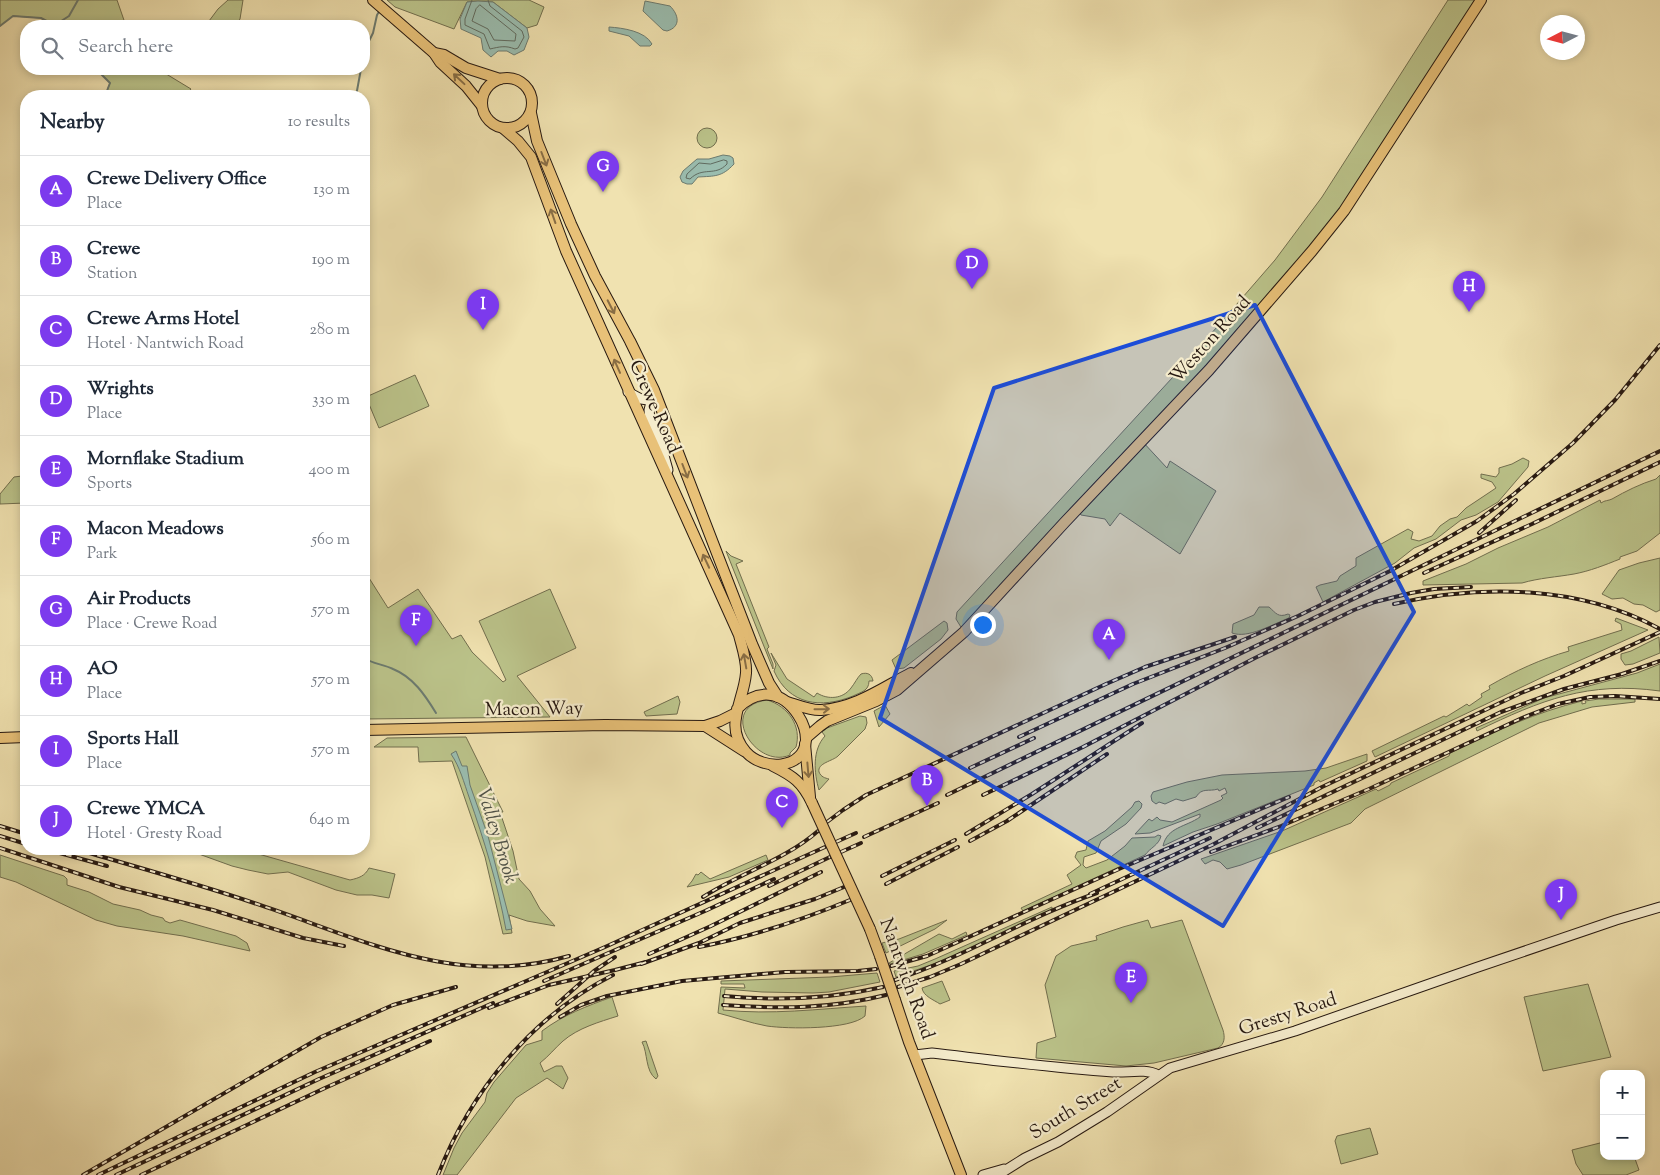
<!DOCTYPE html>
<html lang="en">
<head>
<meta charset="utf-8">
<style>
  :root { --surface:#fff; --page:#f6f6f7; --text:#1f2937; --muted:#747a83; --line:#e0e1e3; --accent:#7c3aed }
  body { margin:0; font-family:"Sorts Mill Goudy",serif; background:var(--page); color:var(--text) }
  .controls { position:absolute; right:15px; bottom:15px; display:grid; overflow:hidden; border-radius:10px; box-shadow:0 2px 8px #0003 }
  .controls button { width:45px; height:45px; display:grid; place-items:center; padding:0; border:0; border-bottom:1px solid var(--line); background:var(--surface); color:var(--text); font:25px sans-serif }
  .compass { position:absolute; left:1540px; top:15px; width:45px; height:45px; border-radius:50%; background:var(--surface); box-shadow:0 2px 8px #0003; rotate:264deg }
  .you { position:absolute; left:982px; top:624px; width:18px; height:18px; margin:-12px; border:4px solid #fff; border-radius:50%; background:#1a73e8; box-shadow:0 0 0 8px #1a73e833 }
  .badge { display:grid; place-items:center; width:32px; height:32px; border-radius:50%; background:var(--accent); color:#fff; font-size:16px; font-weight:700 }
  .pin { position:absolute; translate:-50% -41px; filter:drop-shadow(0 1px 2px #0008) }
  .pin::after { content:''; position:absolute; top:26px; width:18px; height:15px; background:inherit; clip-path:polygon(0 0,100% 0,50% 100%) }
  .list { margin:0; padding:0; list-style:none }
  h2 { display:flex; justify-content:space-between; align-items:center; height:65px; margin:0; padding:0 20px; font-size:21px }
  h2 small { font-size:16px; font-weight:400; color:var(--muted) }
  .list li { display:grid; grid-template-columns:32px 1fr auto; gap:15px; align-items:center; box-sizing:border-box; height:70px; padding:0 20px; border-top:1px solid var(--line) }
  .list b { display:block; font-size:19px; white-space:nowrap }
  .list p { margin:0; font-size:16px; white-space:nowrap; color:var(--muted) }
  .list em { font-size:16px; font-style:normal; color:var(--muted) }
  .icon { flex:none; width:28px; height:28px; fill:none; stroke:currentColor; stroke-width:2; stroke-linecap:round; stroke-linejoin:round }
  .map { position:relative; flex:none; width:1660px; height:1175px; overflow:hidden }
  .search { position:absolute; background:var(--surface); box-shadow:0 2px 8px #0003; left:20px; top:20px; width:350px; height:55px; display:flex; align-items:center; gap:12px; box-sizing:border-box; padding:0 18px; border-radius:20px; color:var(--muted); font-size:19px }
  .panel { position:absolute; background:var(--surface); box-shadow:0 2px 8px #0003; left:20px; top:90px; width:350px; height:765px; border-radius:20px }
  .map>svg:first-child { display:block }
  .green { fill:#bbc38a; stroke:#716e4e }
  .water { fill:#9abdaf; stroke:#6c7b70 }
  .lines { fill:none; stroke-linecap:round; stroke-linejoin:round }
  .shore { stroke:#606b60; stroke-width:1 }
  .stream { stroke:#6c7b70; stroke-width:2 }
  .secondary-casing { stroke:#271911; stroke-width:11 }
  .primary-casing { stroke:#271911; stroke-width:12 }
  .secondary { stroke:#f5eccc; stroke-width:9 }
  .primary { stroke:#e8c178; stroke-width:10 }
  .rail-casing { stroke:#271911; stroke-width:4 }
  .rail { stroke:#f5eccc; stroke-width:2; stroke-dasharray:5.5; stroke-linecap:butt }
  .primary-bridge-casing { stroke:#271911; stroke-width:12; stroke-linecap:butt }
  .primary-bridge { stroke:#e8c178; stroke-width:10 }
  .oneway { stroke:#886d44 }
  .marked { fill:#1d4ed8; fill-opacity:0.2; stroke:#1d4ed8; stroke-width:4; stroke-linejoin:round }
  .labels { text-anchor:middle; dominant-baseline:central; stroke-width:4.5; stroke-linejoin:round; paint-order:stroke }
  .street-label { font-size:19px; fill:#271911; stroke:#f5eccc }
  .water-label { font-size:20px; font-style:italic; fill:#4f5248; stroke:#f5eccc }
</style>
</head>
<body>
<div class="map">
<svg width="1660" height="1175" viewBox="0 0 1660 1175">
  <rect width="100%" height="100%" fill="#f0e2b0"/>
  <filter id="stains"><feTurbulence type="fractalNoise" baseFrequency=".004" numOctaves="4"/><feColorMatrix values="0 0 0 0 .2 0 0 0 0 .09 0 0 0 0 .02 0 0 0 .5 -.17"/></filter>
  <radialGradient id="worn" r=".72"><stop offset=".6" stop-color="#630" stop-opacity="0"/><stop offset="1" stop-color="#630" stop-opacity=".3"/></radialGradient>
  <g class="green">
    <polygon points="0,0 117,0 126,26 56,26 41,18 13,16 0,26"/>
    <polygon points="228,0 243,0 240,19 235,26 214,26 209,21 218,9"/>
    <polygon points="387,0 529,0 544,7 537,25 527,28 493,2 467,2 454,29 395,7"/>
    <polygon points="1448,0 1481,0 1344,211 1142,441 1167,468 1170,461 1216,491 1180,554 1120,513 1110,526 1105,519 1081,515 1077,509 964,632 956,619 957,612 1184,365 1275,260 1322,197"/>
    <polygon points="96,69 158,69 191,89 185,96 105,96 110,83"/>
    <circle cx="707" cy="138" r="10"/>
    <polygon points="415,375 429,406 379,428 366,397"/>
    <polygon points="1523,458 1529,461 1528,467 1498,502 1476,515 1461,520 1436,539 1414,548 1395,563 1323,602 1316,587 1320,585 1337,581 1340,576 1356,566 1356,558 1408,529 1413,532 1411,539 1419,541 1432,536 1440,526 1450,519 1457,517 1466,508 1496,488 1492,482 1481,478 1481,474 1496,477 1499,473 1499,468 1512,464"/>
    <path d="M 1660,475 L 1660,533 L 1637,551 L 1620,557 L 1620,559 C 1605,565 1590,571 1574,574 C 1557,577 1539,578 1522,583 L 1423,585 L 1423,581 L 1466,564 L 1498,548 L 1548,527 L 1600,500 L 1601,503 C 1605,500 1608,501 1612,499 C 1626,491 1640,484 1656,479 Z"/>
    <polygon points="22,476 26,479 26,503 0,504 0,494 14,477"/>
    <polygon points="726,551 731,556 743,561 736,564 769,647 767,649 773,664 773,669"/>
    <polygon points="1660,558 1660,610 1656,612 1643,605 1634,604 1623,598 1612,599 1602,594 1619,570 1639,563"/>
    <polygon points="364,570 388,608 418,589 452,639 461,635 472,652 503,682 506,680 479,621 550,589 576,648 517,676 550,717 364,719"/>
    <path d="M 1259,607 L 1269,607 C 1276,613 1278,618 1288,614 L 1290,615 L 1289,618 C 1273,624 1248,639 1232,633 L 1233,624 L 1254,615 Z"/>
    <path d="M 1616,618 L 1648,630 L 1545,676 L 1375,757 L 1372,751 L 1444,716 L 1446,717 L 1467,704 L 1469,706 L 1482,697 L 1481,694 L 1490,689 L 1489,686 C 1515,671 1541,659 1569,651 L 1568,647 L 1622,630 L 1621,624 L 1615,621 Z"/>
    <polygon points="944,621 947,623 948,630 941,639 904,668 896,669 892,660"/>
    <polygon points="1659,637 1660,653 1633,664 1625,665 1621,659 1621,654 1631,651"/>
    <path d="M 771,653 L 787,679 L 814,697 L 817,693 C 828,700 843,699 851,688 C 855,683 857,678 861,674 C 867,672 872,674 873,681 L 869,681 C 869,691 861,692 853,696 C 821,709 789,705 774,671 L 776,665 Z"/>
    <path d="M 1660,664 L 1660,691 C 1588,681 1541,700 1477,731 L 1476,728 L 1544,698 L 1637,673 Z"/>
    <polygon points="678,696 680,702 677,714 646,716 644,712"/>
    <path d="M 1599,699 L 1635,699 L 1635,702 L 1592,707 L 1539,723 L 1365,809 L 1351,823 L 1241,865 L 1227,869 L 1220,862 L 1213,860 L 1205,864 L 1201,859 L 1282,831 L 1376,789 L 1378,791 L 1390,785 L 1391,783 L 1449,756 L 1450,753 L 1454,751 C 1495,731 1537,712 1582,701 L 1582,704 L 1586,703 L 1585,701 Z"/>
    <path d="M 767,700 C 788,706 802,726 796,747 L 790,753 L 790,755 C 756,770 716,707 767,700 Z"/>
    <polygon points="885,705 890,714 879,727 874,711"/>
    <path d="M 860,716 L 866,717 L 867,723 L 865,729 L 838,756 C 833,761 817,763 819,772 C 821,777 825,778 829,779 L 819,790 C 814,773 812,750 825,736 L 822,732 L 827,728 Z"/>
    <polygon points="466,737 503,812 500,812 513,851 519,879 530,891 540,909 555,926 527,921 509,915 512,933 503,934 485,857 452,761 419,762 418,747 374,747 387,738"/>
    <path d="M 1367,754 L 1367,761 L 1320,782 L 1319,780 L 1314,783 L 1314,785 L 1217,824 L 1193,832 L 1163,846 C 1167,827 1186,827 1200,817 L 1200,814 L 1150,833 L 1135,834 L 1149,819 L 1152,821 L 1157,817 L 1160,820 L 1172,822 L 1221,800 L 1223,798 L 1221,796 L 1227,793 L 1225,788 L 1219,791 L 1218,789 C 1209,792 1202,787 1196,797 L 1183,801 L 1176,799 L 1165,804 L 1159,802 L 1156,804 L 1152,801 L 1151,796 L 1153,792 L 1187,782 L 1222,775 L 1305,771 L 1326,768 Z"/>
    <path d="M 1139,801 L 1142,804 L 1141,808 L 1126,824 L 1101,841 L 1096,853 L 1084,857 L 1083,865 L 1086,868 L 1107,860 L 1125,846 L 1132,838 L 1155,837 L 1158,835 L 1161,836 C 1159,845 1150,848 1145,855 L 1023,911 L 1021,908 L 1072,884 L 1067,875 L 1081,865 L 1075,857 L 1077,852 L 1086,850 L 1088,841 L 1105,831 L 1132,807 L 1135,802 Z"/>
    <path d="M 185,849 L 235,849 L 249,854 L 255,853 L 350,880 C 359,878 365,876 369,868 L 395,874 L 389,898 L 372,895 L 357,895 L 336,890 L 288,872 L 268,874 L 248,870 L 232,866 Z"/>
    <polygon points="0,855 64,876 67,879 67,885 89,892 113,904 140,910 151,915 163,918 165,921 170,923 180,920 236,936 247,943 250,951 183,936 117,926 96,920 16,882 0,877"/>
    <polygon points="766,855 768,860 729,877 687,887 692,881 696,874 698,875 701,872 710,879"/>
    <polygon points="1052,907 1052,910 948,959 896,977 894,971 918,966 935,959"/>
    <polygon points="947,920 935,929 886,953 882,943 899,939"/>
    <path d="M 1148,920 L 1151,928 L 1182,920 L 1223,1030 C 1225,1037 1225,1044 1218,1048 L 1154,1063 L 1126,1066 L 1036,1058 L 1037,1043 L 1056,1037 L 1045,985 L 1056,956 L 1071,946 L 1097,940 L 1096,936 L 1123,927 Z"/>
    <polygon points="966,932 967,935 923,954 890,964 889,963 939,934 952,939"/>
    <path d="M 877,973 L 880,982 L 829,992 L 813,993 L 762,992 L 725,989 L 723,1010 C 771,1015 818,1009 866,1006 L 865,1016 C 850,1030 787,1029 767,1026 C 750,1023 734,1017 718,1013 L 721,987 L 745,988 L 744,984 L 721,984 L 721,981 L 830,977 Z"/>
    <path d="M 942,981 L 950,1000 L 940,1004 C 934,1000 923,996 922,988 Z"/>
    <polygon points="1588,984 1611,1057 1543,1071 1524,997"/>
    <path d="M 612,997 L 618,1016 C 599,1022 578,1028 563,1041 C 555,1048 549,1056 540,1063 L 544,1072 L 556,1066 L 562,1066 L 568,1078 L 563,1089 L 547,1078 L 516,1098 L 457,1175 L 443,1175 L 454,1148 L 462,1133 L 485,1102 L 487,1093 L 494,1082 L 526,1045 L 542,1040 L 542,1031 C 563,1015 587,1006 612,997 Z"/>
    <path d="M 646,1041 L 658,1076 L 656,1079 C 645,1071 648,1053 642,1042 Z"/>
    <polygon points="1370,1128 1378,1154 1341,1164 1335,1141 1337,1136"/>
    <polygon points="1604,1142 1604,1156 1634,1156 1639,1170 1626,1175 1583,1175 1576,1164 1572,1150"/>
  </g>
  <g class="water">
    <polygon points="478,1 493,2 527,28 529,37 524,50 514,55 507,51 498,51 491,57 483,50 481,38 461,29 460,19 467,2"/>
    <path d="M 645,1 L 670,6 C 679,15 681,27 667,31 L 663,30 L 643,11 Z"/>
    <path d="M 609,27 C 623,28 645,31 652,44 L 650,46 L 640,46 L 629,36 L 609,31 Z"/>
    <path d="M 723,155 L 730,156 L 733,158 L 734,164 C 722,177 715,176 698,177 L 692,184 L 687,184 L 682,182 L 680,177 L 683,171 L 697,159 L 709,159 Z"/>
    <path d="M 456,751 L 462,766 L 467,766 L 470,785 L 488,836 L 512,929 L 506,930 C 498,885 484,840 469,797 C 464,783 460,767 451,754 Z"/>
  </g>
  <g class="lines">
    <g class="shore">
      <path d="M 472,0 L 465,19 L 465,25 L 484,34 L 490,49 C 499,47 505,45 515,49 L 518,48 L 524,37 L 522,31 L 490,6 L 488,0"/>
      <polygon points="480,5 516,34 515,41 494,40 488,29 472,21 476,9"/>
      <path d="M 724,160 L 727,161 L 727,164 C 715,177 703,166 690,179 L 686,178 L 687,174 L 699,163 L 710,164 Z"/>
    </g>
    <g class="stream">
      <polyline points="55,25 69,16 78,0"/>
      <polyline points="0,26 13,16 41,18 56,26"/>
      <polyline points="364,51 373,33 377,15 380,10"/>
      <polyline points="96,69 110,83 105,96"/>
      <polyline points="356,96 361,69"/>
      <path d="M 364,658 C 373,664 383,664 393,669 C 413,677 425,695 436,713"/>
    </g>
    <g class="secondary-casing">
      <g id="secondary">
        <polyline points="654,390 649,410 650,420 663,452 668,470"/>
        <polyline points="628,392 641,399 655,401"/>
        <path d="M 915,1055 L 932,1053 C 992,1060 1052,1068 1113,1072 C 1128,1073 1145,1068 1158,1075"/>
        <polyline points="983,1175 1004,1169"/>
        <polyline points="998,1175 1025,1158 1058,1142 1107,1112 1170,1068 1295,1031 1475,968 1616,920 1660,907"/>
      </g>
    </g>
    <g class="primary-casing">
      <g id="primary">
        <polyline points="373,0 434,53 440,62 466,86 482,106"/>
        <polyline points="434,53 444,55 466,68 500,79"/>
        <circle cx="507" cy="103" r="25"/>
        <polyline points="531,113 537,141 571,224 595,276 630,341 654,390 752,644 769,683 778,697"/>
        <path d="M 504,129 L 518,141 L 531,157 L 566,251 L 739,635 C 742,647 747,661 746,673 C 744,701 723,726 746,752 C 763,771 804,770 806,740 C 806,731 802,721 798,715 C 782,690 757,688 737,709"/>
        <path d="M 787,702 C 798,705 811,711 821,710 C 855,708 882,688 911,673"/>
        <polyline points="705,726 744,751"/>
        <polyline points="364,730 605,725 705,726 720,721 736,713"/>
        <polyline points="0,738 26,737"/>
        <polyline points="806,738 820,726 827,721 876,701 897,690 964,632 1065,522 1209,370 1312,251 1344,211 1481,0"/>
        <polyline points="805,744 810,797"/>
        <path d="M 773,766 C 793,776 802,782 812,803"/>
        <polyline points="870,929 880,956"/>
        <polyline points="895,1000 909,1042 961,1175"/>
      </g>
    </g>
    <use href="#secondary" class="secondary"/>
    <use href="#primary" class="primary"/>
    <g class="rail-casing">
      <g id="rail">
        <polyline points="1479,533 1516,500"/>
        <polyline points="1424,573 1532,524 1660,462"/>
        <path d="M 1394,604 C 1481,584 1580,585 1660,629"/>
        <polyline points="1019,737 1133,684 1225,648 1298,616 1390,571 1477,521 1514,494 1573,443 1615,400 1660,345"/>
        <polyline points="970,768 1034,738"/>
        <polyline points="947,795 1660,451"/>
        <polyline points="983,795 1083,747 1255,658 1354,610 1375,602 1411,593 1434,589 1471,587"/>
        <polyline points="827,822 843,810 866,795 1106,684 1145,667 1235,637"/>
        <polyline points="0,826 26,834"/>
        <polyline points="1257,828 1501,712 1564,689 1622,674 1660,661"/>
        <polyline points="966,834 1032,794 1142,723"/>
        <polyline points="0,836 26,844"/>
        <polyline points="864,837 938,803"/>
        <polyline points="970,841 1007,821 1107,754"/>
        <polyline points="836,842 856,833"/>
        <polyline points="0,848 119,887 213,910 303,938 344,946"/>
        <polyline points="45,849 107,866"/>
        <path d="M 76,849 C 136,867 195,883 254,903 C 360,938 454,989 569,956"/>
        <polyline points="841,852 861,843"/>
        <polyline points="1211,852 1281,826 1369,789 1522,718 1558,704 1590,697 1615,696 1660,699"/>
        <polyline points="882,876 955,840"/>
        <polyline points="886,884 958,847"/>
        <polyline points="769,886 830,857"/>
        <polyline points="1090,894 1210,838"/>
        <path d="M 703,897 C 740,873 785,860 818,831"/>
        <path d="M 699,947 C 750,937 802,920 850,900"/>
        <polyline points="649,954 711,926 821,872"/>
        <polyline points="641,964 699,943 740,923 815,899 844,887"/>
        <polyline points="891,966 927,956 1119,869 1289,797"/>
        <path d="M 895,980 C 965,957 1027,917 1097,893"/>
        <polyline points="544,981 705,911 774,879"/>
        <polyline points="898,987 930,977 961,964 1212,845 1322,787 1521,693 1564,676 1660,632"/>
        <path d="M 724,996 C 778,1001 830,999 883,987"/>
        <polyline points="557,1004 594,971 615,957"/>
        <path d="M 723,1005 C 780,1009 830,1009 886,995"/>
        <polyline points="489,1008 549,985 615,970 646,962"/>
        <polyline points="560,1017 581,1005 607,996 682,981 785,972 858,971 876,969"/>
        <polyline points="83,1175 321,1037 393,1005 456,987"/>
        <polyline points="98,1175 315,1072 605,947 825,847"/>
        <polyline points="116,1175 319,1079 493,1003"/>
        <polyline points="141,1175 325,1088 430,1041"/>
        <path d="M 438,1175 C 470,1092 532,1016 613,975"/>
      </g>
    </g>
    <use href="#rail" class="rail"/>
    <g class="primary-bridge-casing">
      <g id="primary-bridge">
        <polyline points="812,803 870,929"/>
        <polyline points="880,956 895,1000"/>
      </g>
    </g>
    <use href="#primary-bridge" class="primary-bridge"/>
  </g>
  <defs><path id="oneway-shaft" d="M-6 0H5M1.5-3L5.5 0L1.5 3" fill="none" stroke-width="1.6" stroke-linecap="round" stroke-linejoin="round" transform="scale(1.25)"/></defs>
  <g class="oneway">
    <use href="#oneway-shaft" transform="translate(459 79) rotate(-137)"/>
    <use href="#oneway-shaft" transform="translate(544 159) rotate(69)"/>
    <use href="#oneway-shaft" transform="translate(553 216) rotate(-109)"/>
    <use href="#oneway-shaft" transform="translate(611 307) rotate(63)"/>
    <use href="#oneway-shaft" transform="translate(617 366) rotate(-114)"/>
    <use href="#oneway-shaft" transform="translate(685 471) rotate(69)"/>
    <use href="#oneway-shaft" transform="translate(706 561) rotate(-115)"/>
    <use href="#oneway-shaft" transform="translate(745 661) rotate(-100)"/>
    <use href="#oneway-shaft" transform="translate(822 709) rotate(-1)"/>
    <use href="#oneway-shaft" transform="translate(808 770) rotate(85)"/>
  </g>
  <path class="marked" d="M 1255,305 L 1414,612 L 1223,926 L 880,718 L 994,388 Z"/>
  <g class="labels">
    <g class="street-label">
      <text transform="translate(1211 340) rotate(-48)">Weston Road</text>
      <text transform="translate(654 407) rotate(66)">Crewe Road</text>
      <text transform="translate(534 710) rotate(-1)">Macon Way</text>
      <text transform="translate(906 979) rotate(70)">Nantwich Road</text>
      <text transform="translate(1288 1015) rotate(-18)">Gresty Road</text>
      <text transform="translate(1076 1109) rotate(-31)">South Street</text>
    </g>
    <g class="water-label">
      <text transform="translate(496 836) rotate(73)">Valley Brook</text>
    </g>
  </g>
  <rect width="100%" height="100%" filter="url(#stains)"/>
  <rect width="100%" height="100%" fill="url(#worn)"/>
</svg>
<div class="controls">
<button>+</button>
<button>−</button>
</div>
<svg class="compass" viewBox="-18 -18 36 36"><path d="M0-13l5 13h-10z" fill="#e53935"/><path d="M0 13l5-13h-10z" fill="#747a83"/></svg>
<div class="you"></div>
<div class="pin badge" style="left:1109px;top:660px">A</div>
<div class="pin badge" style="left:927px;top:806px">B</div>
<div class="pin badge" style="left:782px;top:828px">C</div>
<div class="pin badge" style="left:972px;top:289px">D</div>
<div class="pin badge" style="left:1131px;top:1003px">E</div>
<div class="pin badge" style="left:416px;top:646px">F</div>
<div class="pin badge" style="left:603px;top:192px">G</div>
<div class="pin badge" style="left:1469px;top:312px">H</div>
<div class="pin badge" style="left:483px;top:330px">I</div>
<div class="pin badge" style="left:1561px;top:920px">J</div>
<div class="search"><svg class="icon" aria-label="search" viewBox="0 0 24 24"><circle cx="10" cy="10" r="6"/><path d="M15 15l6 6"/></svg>Search here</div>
<section class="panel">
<h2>Nearby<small>10 results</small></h2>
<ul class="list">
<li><span class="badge">A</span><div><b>Crewe Delivery Office</b><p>Place</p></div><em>130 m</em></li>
<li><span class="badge">B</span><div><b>Crewe</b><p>Station</p></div><em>190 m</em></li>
<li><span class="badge">C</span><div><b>Crewe Arms Hotel</b><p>Hotel · Nantwich Road</p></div><em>280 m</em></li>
<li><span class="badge">D</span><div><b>Wrights</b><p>Place</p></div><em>330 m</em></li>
<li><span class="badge">E</span><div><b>Mornflake Stadium</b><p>Sports</p></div><em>400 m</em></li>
<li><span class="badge">F</span><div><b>Macon Meadows</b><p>Park</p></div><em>560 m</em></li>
<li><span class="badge">G</span><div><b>Air Products</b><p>Place · Crewe Road</p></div><em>570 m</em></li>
<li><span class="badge">H</span><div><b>AO</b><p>Place</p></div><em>570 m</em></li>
<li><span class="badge">I</span><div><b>Sports Hall</b><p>Place</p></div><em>570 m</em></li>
<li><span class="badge">J</span><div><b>Crewe YMCA</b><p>Hotel · Gresty Road</p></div><em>640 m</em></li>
</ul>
</section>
</div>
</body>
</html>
